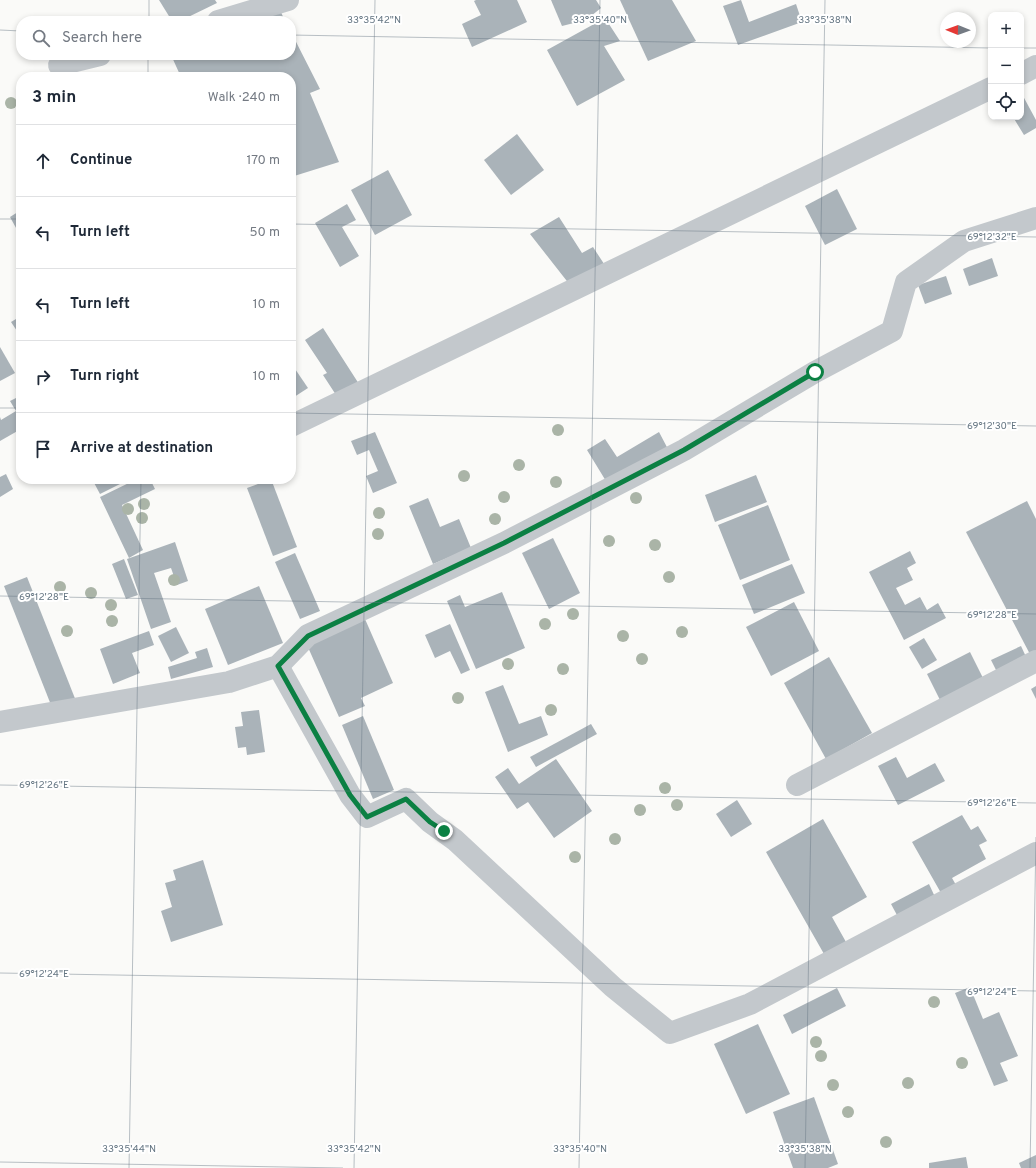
<!DOCTYPE html>
<html lang="en">
<head>
<meta charset="utf-8">
<style>
  :root { --surface:#fff; --page:#f6f6f7; --text:#1f2937; --muted:#747a83; --line:#e0e1e3 }
  body { margin:0; font-family:Overpass,sans-serif; background:var(--page); color:var(--text) }
  .controls { position:absolute; right:12px; top:12px; display:grid; overflow:hidden; border-radius:8px; box-shadow:0 2px 6px #0003 }
  .controls button { width:36px; height:36px; display:grid; place-items:center; padding:0; border:0; border-bottom:1px solid var(--line); background:var(--surface); color:var(--text); font:20px sans-serif }
  .compass { position:absolute; left:940px; top:12px; width:36px; height:36px; border-radius:50%; background:var(--surface); box-shadow:0 2px 6px #0003; rotate:271deg }
  .stop { position:absolute; width:12px; height:12px; margin:-9px; border:3px solid #0b8043; border-radius:50%; background:#fff }
  .stop.end { background:#0b8043; border-color:#fff; box-shadow:0 1px 4px #0008 }
  .list { margin:0; padding:0; list-style:none }
  h2 { display:flex; justify-content:space-between; align-items:center; height:52px; margin:0; padding:0 16px; font-size:17px }
  h2 small { font-size:13px; font-weight:400; color:var(--muted) }
  .list li { display:grid; grid-template-columns:26px 1fr auto; gap:12px; align-items:center; box-sizing:border-box; height:72px; padding:0 16px; border-top:1px solid var(--line) }
  .list b { display:block; font-size:15px; white-space:nowrap }
  .list em { font-size:13px; font-style:normal; color:var(--muted) }
  .icon { flex:none; width:22px; height:22px; fill:none; stroke:currentColor; stroke-width:2; stroke-linecap:round; stroke-linejoin:round }
  .map { position:relative; flex:none; width:1036px; height:1168px; overflow:hidden }
  .search { position:absolute; background:var(--surface); box-shadow:0 2px 6px #0003; left:16px; top:16px; width:280px; height:44px; display:flex; align-items:center; gap:10px; box-sizing:border-box; padding:0 14px; border-radius:16px; color:var(--muted); font-size:15px }
  .panel { position:absolute; background:var(--surface); box-shadow:0 2px 6px #0003; left:16px; top:72px; width:280px; height:412px; border-radius:16px }
  .map>svg:first-child { display:block }
  .building { fill:#aab3b9 }
  .lines { fill:none; stroke-linecap:round; stroke-linejoin:round }
  .street { stroke:#c3c8cc; stroke-width:22 }
  .tree { fill:#aab4a7 }
  .route { stroke:#0b8043; stroke-width:5 }
  .ticks { fill:none; stroke:#657683; stroke-width:1; stroke-opacity:0.45 }
  .ticks-label { font-size:10px; text-anchor:middle; fill:#657683; stroke:#fff; stroke-width:4; stroke-linejoin:round; paint-order:stroke }
</style>
</head>
<body>
<div class="map">
<svg width="1036" height="1168" viewBox="0 0 1036 1168">
  <rect width="100%" height="100%" fill="#fafaf8"/>
  <g class="building">
    <polygon points="159,0 215,0 217,3 180,21 172,21"/>
    <polygon points="476,0 517,0 527,22 472,47 462,24 481,15 474,1"/>
    <polygon points="551,0 596,0 601,8 586,20 562,26"/>
    <polygon points="620,0 672,0 696,41 648,61"/>
    <polygon points="741,0 749,22 796,4 802,22 738,45 723,6"/>
    <polygon points="280,10 285,21 240,21"/>
    <polygon points="605,18 620,41 604,46 625,80 577,106 547,50"/>
    <polygon points="291,32 320,89 310,93 339,162 291,177 291,77 181,77 171,55 291,55"/>
    <polygon points="1023,96 1036,120 1036,128 1024,135 1013,117 1021,117 1021,97"/>
    <polygon points="517,134 544,170 511,195 484,160"/>
    <polygon points="388,170 412,215 375,235 351,190"/>
    <polygon points="837,189 857,229 825,245 805,206"/>
    <polygon points="347,204 356,220 342,227 359,256 340,267 315,223"/>
    <polygon points="21,210 21,237 10,217"/>
    <polygon points="559,217 582,253 593,247 608,270 570,285 530,234"/>
    <polygon points="992,258 998,276 969,286 963,269"/>
    <polygon points="946,276 952,294 925,304 918,285"/>
    <polygon points="21,316 21,337 11,322"/>
    <polygon points="323,328 359,384 338,398 323,375 327,373 305,340"/>
    <polygon points="0,347 15,373 0,381"/>
    <polygon points="291,363 308,388 291,399"/>
    <polygon points="18,397 21,403 21,429 0,441 0,417 1,420 16,411 10,401"/>
    <polygon points="375,432 397,483 373,493 366,476 378,471 369,450 357,455 351,441"/>
    <polygon points="659,432 669,451 609,486 587,450 605,439 617,457"/>
    <polygon points="6,474 13,489 0,497 0,477"/>
    <polygon points="756,475 767,502 715,522 705,495"/>
    <polygon points="92,479 120,479 122,483 100,494"/>
    <polygon points="137,479 150,479 155,489 122,505 143,550 129,558 100,497"/>
    <polygon points="271,479 297,547 273,556 247,488"/>
    <polygon points="428,498 440,527 459,519 471,548 433,564 409,506"/>
    <polygon points="1027,501 1036,519 1036,659 1033,660 966,532"/>
    <polygon points="768,505 790,560 740,580 718,525"/>
    <polygon points="553,538 580,593 549,609 522,553"/>
    <polygon points="175,542 188,581 177,585 171,568 154,573 171,622 151,629 127,559"/>
    <polygon points="910,551 916,563 907,568 913,580 896,588 905,605 920,597 927,610 938,603 946,618 904,640 869,572"/>
    <polygon points="295,553 320,611 300,619 275,562"/>
    <polygon points="124,559 138,595 126,599 112,564"/>
    <polygon points="792,564 805,593 754,614 742,585"/>
    <polygon points="27,577 76,701 53,710 4,586"/>
    <polygon points="259,586 283,643 228,665 205,609"/>
    <polygon points="502,592 525,648 476,669 447,601 460,595 465,607"/>
    <polygon points="794,602 819,651 771,676 746,627"/>
    <polygon points="365,619 393,683 361,698 365,706 339,717 307,645"/>
    <polygon points="450,624 470,670 461,674 450,651 435,658 425,635"/>
    <polygon points="176,627 189,653 171,662 158,636"/>
    <polygon points="149,631 154,645 132,653 140,673 113,684 100,649"/>
    <polygon points="924,638 937,660 922,669 909,647"/>
    <polygon points="1021,646 1027,659 998,674 991,660"/>
    <polygon points="207,648 213,667 171,679 168,667 197,658 195,652"/>
    <polygon points="970,652 985,682 942,704 927,674"/>
    <polygon points="829,657 872,733 826,759 784,683"/>
    <polygon points="503,685 519,724 541,716 548,735 508,752 485,692"/>
    <polygon points="1036,686 1036,699 1031,689"/>
    <polygon points="259,710 265,752 247,755 246,747 238,748 235,727 243,726 241,712"/>
    <polygon points="363,716 394,790 373,799 342,725"/>
    <polygon points="591,724 597,734 536,767 530,757"/>
    <polygon points="896,757 907,778 935,763 945,781 898,805 878,766"/>
    <polygon points="556,759 592,811 554,838 528,802 517,809 495,777 508,768 519,784"/>
    <polygon points="737,800 752,824 731,837 716,814"/>
    <polygon points="962,815 971,830 978,826 987,841 979,845 986,859 952,878 956,885 941,893 912,842"/>
    <polygon points="823,819 867,897 832,917 846,942 824,954 766,852"/>
    <polygon points="203,860 223,925 171,942 161,911 172,907 165,883 176,880 173,870"/>
    <polygon points="929,884 935,897 898,917 891,904"/>
    <polygon points="970,987 983,1019 999,1012 1018,1056 1000,1063 1008,1081 994,1086 955,993"/>
    <polygon points="837,988 846,1006 792,1034 783,1015"/>
    <polygon points="758,1024 790,1094 746,1114 714,1044"/>
    <polygon points="814,1097 838,1164 828,1168 793,1168 773,1112"/>
    <polygon points="1036,1155 1036,1168 1021,1168 1019,1163"/>
    <polygon points="966,1157 968,1168 929,1168 929,1163"/>
  </g>
  <g class="lines">
    <g class="street">
      <polyline points="218,21 288,0"/>
      <polyline points="59,65 100,55"/>
      <polyline points="1021,74 1036,66"/>
      <polyline points="291,426 991,88"/>
      <polyline points="278,666 350,795 367,817 406,799 430,822 455,840 613,987 670,1033 750,1004 1036,853"/>
      <polyline points="0,722 229,682 278,666 308,635 504,543 684,450 815,372 892,331 906,282 964,241 1036,218"/>
      <polyline points="797,785 1036,661"/>
    </g>
  </g>
  <g class="tree">
    <circle cx="11" cy="103" r="6"/>
    <circle cx="558" cy="430" r="6"/>
    <circle cx="519" cy="465" r="6"/>
    <circle cx="464" cy="476" r="6"/>
    <circle cx="556" cy="482" r="6"/>
    <circle cx="504" cy="497" r="6"/>
    <circle cx="636" cy="498" r="6"/>
    <circle cx="144" cy="504" r="6"/>
    <circle cx="128" cy="509" r="6"/>
    <circle cx="379" cy="513" r="6"/>
    <circle cx="142" cy="518" r="6"/>
    <circle cx="495" cy="519" r="6"/>
    <circle cx="378" cy="534" r="6"/>
    <circle cx="609" cy="541" r="6"/>
    <circle cx="655" cy="545" r="6"/>
    <circle cx="669" cy="577" r="6"/>
    <circle cx="174" cy="580" r="6"/>
    <circle cx="60" cy="587" r="6"/>
    <circle cx="91" cy="593" r="6"/>
    <circle cx="111" cy="605" r="6"/>
    <circle cx="573" cy="614" r="6"/>
    <circle cx="112" cy="621" r="6"/>
    <circle cx="545" cy="624" r="6"/>
    <circle cx="67" cy="631" r="6"/>
    <circle cx="682" cy="632" r="6"/>
    <circle cx="623" cy="636" r="6"/>
    <circle cx="642" cy="659" r="6"/>
    <circle cx="508" cy="664" r="6"/>
    <circle cx="563" cy="669" r="6"/>
    <circle cx="458" cy="698" r="6"/>
    <circle cx="551" cy="710" r="6"/>
    <circle cx="665" cy="788" r="6"/>
    <circle cx="677" cy="805" r="6"/>
    <circle cx="640" cy="810" r="6"/>
    <circle cx="615" cy="839" r="6"/>
    <circle cx="575" cy="857" r="6"/>
    <circle cx="934" cy="1002" r="6"/>
    <circle cx="816" cy="1042" r="6"/>
    <circle cx="821" cy="1056" r="6"/>
    <circle cx="962" cy="1063" r="6"/>
    <circle cx="908" cy="1083" r="6"/>
    <circle cx="833" cy="1085" r="6"/>
    <circle cx="848" cy="1112" r="6"/>
    <circle cx="886" cy="1142" r="6"/>
  </g>
  <g class="lines">
    <polyline class="route" points="444,831 430,822 406,799 367,817 350,795 278,666 308,636 504,543 684,450 815,372"/>
  </g>
  <path class="ticks" d="M 149,21 L 149,0M 0,30 L 21,31M 291,35 L 991,48M 1021,48 L 1036,48M 148,77 L 148,55M 0,219 L 21,219M 291,224 L 1036,237M 0,408 L 21,408M 291,413 L 1036,426M 0,596 L 1036,614M 0,785 L 1036,803M 0,973 L 1036,991M 0,1162 L 343,1168M 129,1168 L 141,479M 354,1168 L 375,0M 579,1168 L 600,0M 805,1168 L 825,0M 1030,1168 L 1036,837"/>
  <g class="ticks-label">
    <text x="374" y="23">33°35'42"N</text>
    <text x="600" y="23">33°35'40"N</text>
    <text x="825" y="23">33°35'38"N</text>
    <text x="992" y="240">69°12'32"E</text>
    <text x="992" y="429">69°12'30"E</text>
    <text x="44" y="600">69°12'28"E</text>
    <text x="992" y="618">69°12'28"E</text>
    <text x="44" y="788">69°12'26"E</text>
    <text x="992" y="806">69°12'26"E</text>
    <text x="44" y="977">69°12'24"E</text>
    <text x="992" y="995">69°12'24"E</text>
    <text x="129" y="1152">33°35'44"N</text>
    <text x="354" y="1152">33°35'42"N</text>
    <text x="580" y="1152">33°35'40"N</text>
    <text x="805" y="1152">33°35'38"N</text>
  </g>
</svg>
<div class="controls">
<button>+</button>
<button>−</button>
<button><svg class="icon" aria-label="locate" viewBox="0 0 24 24"><circle cx="12" cy="12" r="6"/><path d="M12 2v4M12 18v4M2 12h4M18 12h4"/></svg></button>
</div>
<svg class="compass" viewBox="-18 -18 36 36"><path d="M0-13l5 13h-10z" fill="#e53935"/><path d="M0 13l5-13h-10z" fill="#747a83"/></svg>
<div class="stop" style="left:815px;top:372px"></div>
<div class="stop end" style="left:444px;top:831px"></div>
<div class="search"><svg class="icon" aria-label="search" viewBox="0 0 24 24"><circle cx="10" cy="10" r="6"/><path d="M15 15l6 6"/></svg>Search here</div>
<section class="panel">
<h2>3 min<small>Walk · 240 m</small></h2>
<ul class="list">
<li><svg class="icon" aria-label="ahead" viewBox="0 0 24 24"><path d="M12 20V5M6 11l6-6 6 6"/></svg><div><b>Continue</b></div><em>170 m</em></li>
<li><svg class="icon" aria-label="left" viewBox="0 0 24 24"><path d="M17 20v-9H6M10 6l-5 5 5 5"/></svg><div><b>Turn left</b></div><em>50 m</em></li>
<li><svg class="icon" aria-label="left" viewBox="0 0 24 24"><path d="M17 20v-9H6M10 6l-5 5 5 5"/></svg><div><b>Turn left</b></div><em>10 m</em></li>
<li><svg class="icon" aria-label="right" viewBox="0 0 24 24"><path d="M7 20v-9h11M14 6l5 5-5 5"/></svg><div><b>Turn right</b></div><em>10 m</em></li>
<li><svg class="icon" aria-label="arrive" viewBox="0 0 24 24"><path d="M6 21V4h12l-3 4 3 4H6"/></svg><div><b>Arrive at destination</b></div></li>
</ul>
</section>
</div>
</body>
</html>
